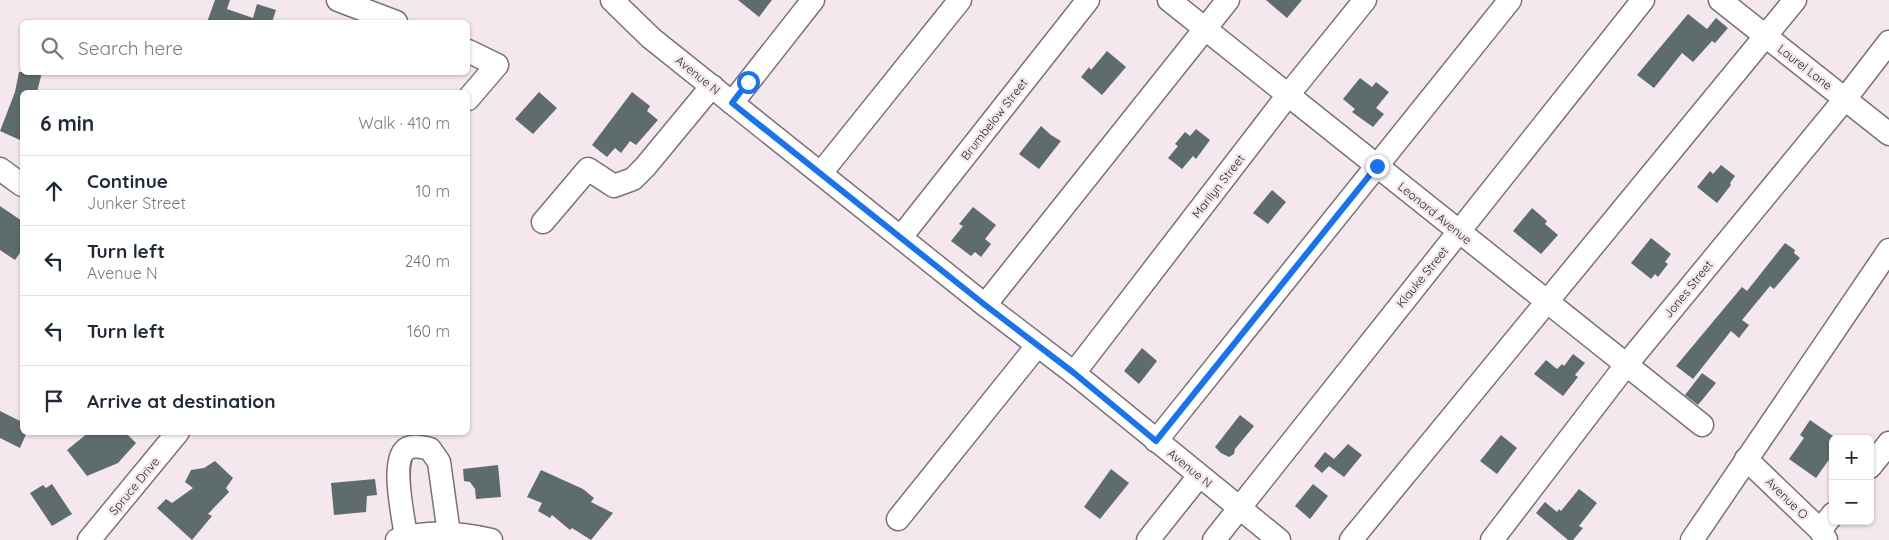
<!DOCTYPE html>
<html lang="en">
<head>
<meta charset="utf-8">
<style>
  :root { --surface:#fff; --page:#f2f2f3; --text:#1f2937; --muted:#747a83; --line:#e0e1e3 }
  body { margin:0; font-family:Quicksand,sans-serif; background:var(--page); color:var(--text) }
  .controls { position:absolute; right:15px; bottom:15px; display:grid; overflow:hidden; border-radius:8px; box-shadow:0 1px 4px #0004 }
  .controls button { width:45px; height:45px; display:grid; place-items:center; padding:0; border:0; border-bottom:1px solid var(--line); background:var(--surface); color:var(--text); font:25px sans-serif }
  .stop { position:absolute; width:15px; height:15px; margin:-11px; border:4px solid #1a73e8; border-radius:50%; background:#fff }
  .stop.end { background:#1a73e8; border-color:#fff; box-shadow:0 1px 5px #0008 }
  .list { margin:0; padding:0; list-style:none }
  h2 { display:flex; justify-content:space-between; align-items:center; height:65px; margin:0; padding:0 20px; font-size:21px }
  h2 small { font-size:16px; font-weight:400; color:var(--muted) }
  .list li { display:grid; grid-template-columns:32px 1fr auto; gap:15px; align-items:center; box-sizing:border-box; height:70px; padding:0 20px; border-top:1px solid var(--line) }
  .list b { display:block; font-size:19px; white-space:nowrap }
  .list p { margin:0; font-size:16px; white-space:nowrap; color:var(--muted) }
  .list em { font-size:16px; font-style:normal; color:var(--muted) }
  .icon { flex:none; width:28px; height:28px; fill:none; stroke:currentColor; stroke-width:2; stroke-linecap:round; stroke-linejoin:round }
  .map { position:relative; flex:none; width:1889px; height:540px; overflow:hidden }
  .search { position:absolute; background:var(--surface); box-shadow:0 1px 4px #0004; left:20px; top:20px; width:450px; height:55px; display:flex; align-items:center; gap:12px; box-sizing:border-box; padding:0 18px; border-radius:8px; color:var(--muted); font-size:19px }
  .panel { position:absolute; background:var(--surface); box-shadow:0 1px 4px #0004; left:20px; top:90px; width:450px; height:345px; border-radius:8px }
  .map>svg:first-child { display:block }
  .building { fill:#5f6c6d }
  .lines { fill:none; stroke-linecap:round; stroke-linejoin:round }
  .minor-casing { stroke:#7c7176; stroke-width:25 }
  .minor { stroke:#fff; stroke-width:22 }
  .route { stroke:#1a73e8; stroke-width:6 }
  .labels { text-anchor:middle; dominant-baseline:central; stroke-width:5; stroke-linejoin:round; paint-order:stroke }
  .street-label { font-size:12px; fill:#282426; stroke:#f4e7ed }
</style>
</head>
<body>
<div class="map">
<svg width="1889" height="540" viewBox="0 0 1889 540">
  <rect width="100%" height="100%" fill="#f4e7ed"/>
  <g class="building">
    <polygon points="215,0 230,0 227,9 253,18 257,4 276,10 272,22 207,22"/>
    <polygon points="738,0 772,0 759,17"/>
    <polygon points="1266,0 1302,0 1287,18"/>
    <polygon points="1688,14 1707,29 1716,18 1728,28 1715,43 1712,41 1693,62 1682,53 1654,88 1637,75"/>
    <polygon points="1107,51 1126,67 1102,95 1081,77 1089,67 1091,70"/>
    <polygon points="19,72 42,72 37,92 22,92 22,133 20,140 0,131 15,92"/>
    <polygon points="1360,78 1372,87 1376,82 1389,92 1376,108 1384,114 1373,127 1352,112 1355,109 1343,99"/>
    <polygon points="539,92 557,108 533,134 515,119"/>
    <polygon points="632,92 650,106 647,111 658,120 636,145 630,141 621,153 615,148 607,157 592,145"/>
    <polygon points="1041,126 1051,135 1061,141 1039,169 1019,154"/>
    <polygon points="1196,129 1210,140 1196,159 1193,156 1182,169 1168,158 1178,146 1175,144 1185,132 1190,136"/>
    <polygon points="1721,165 1735,176 1730,183 1731,185 1717,203 1697,187 1710,171 1713,174"/>
    <polygon points="1272,190 1286,202 1268,224 1253,213"/>
    <polygon points="0,206 22,221 22,250 15,260 0,250"/>
    <polygon points="973,207 996,225 985,239 991,244 981,257 975,252 971,256 951,241 963,226 959,224"/>
    <polygon points="1532,208 1547,221 1545,224 1558,235 1541,254 1513,231"/>
    <polygon points="1651,238 1671,254 1665,262 1668,264 1658,277 1655,274 1651,279 1631,263"/>
    <polygon points="1785,243 1795,250 1794,253 1800,258 1774,289 1770,286 1742,320 1749,325 1739,338 1731,331 1693,379 1676,366 1742,287 1747,291"/>
    <polygon points="1142,348 1157,361 1139,384 1124,371"/>
    <polygon points="1573,354 1585,363 1575,375 1578,377 1563,396 1534,374 1546,360 1557,369 1562,364 1564,366"/>
    <polygon points="1702,373 1716,383 1698,405 1685,395"/>
    <polygon points="0,411 22,422 22,432 27,432 20,448 0,438"/>
    <polygon points="1240,415 1254,426 1235,449 1234,454 1229,457 1221,453 1215,447"/>
    <polygon points="1810,420 1833,436 1833,454 1816,478 1789,459 1804,438 1800,435"/>
    <polygon points="89,432 125,432 136,443 118,463 87,476 67,450"/>
    <polygon points="1501,435 1517,448 1497,474 1480,461"/>
    <polygon points="1348,444 1362,455 1344,477 1329,466 1322,473 1314,466 1325,452 1334,459"/>
    <polygon points="215,461 233,478 226,488 229,492 208,514 212,516 192,540 157,508 166,499 172,503 193,488 185,482 191,470 204,468"/>
    <polygon points="498,465 501,497 476,499 475,489 470,482 464,481 463,469"/>
    <polygon points="1111,469 1129,483 1100,519 1084,507"/>
    <polygon points="541,470 583,489 594,498 591,502 613,513 591,540 572,528 570,530 552,515 550,518 538,511 542,503 527,497"/>
    <polygon points="375,479 377,495 367,496 366,512 334,515 331,483"/>
    <polygon points="52,484 72,514 52,526 30,493 43,485 46,488"/>
    <polygon points="1313,484 1328,496 1310,519 1295,506"/>
    <polygon points="1579,489 1597,503 1579,526 1583,528 1573,540 1568,540 1536,513 1545,502 1557,512 1559,509 1561,511"/>
  </g>
  <g class="lines">
    <g class="minor-casing">
      <g id="minor">
        <polyline points="338,0 396,22"/>
        <polyline points="612,0 651,38 985,305 1074,373 1279,540"/>
        <polyline points="1169,0 1702,425"/>
        <polyline points="1720,0 1889,134"/>
        <polyline points="468,51 497,65 468,99"/>
        <polyline points="732,103 813,0"/>
        <polyline points="0,169 22,185"/>
        <polyline points="821,173 960,0"/>
        <polyline points="543,222 588,169 614,186 633,179 645,167 712,86"/>
        <polyline points="901,237 1088,0"/>
        <polyline points="985,305 1228,0"/>
        <polyline points="1074,373 1288,95 1365,0"/>
        <polyline points="1156,441 1510,0"/>
        <polyline points="1746,459 1820,530 1826,540"/>
        <polyline points="1870,467 1889,443"/>
        <polyline points="898,519 1037,346"/>
        <polyline points="1820,530 1833,514"/>
        <path d="M 406,537 C 404,519 389,457 408,448 C 415,445 423,447 430,449 L 439,462 L 449,534"/>
        <polyline points="89,540 178,432"/>
        <path d="M 397,540 C 427,530 461,533 491,540"/>
        <polyline points="1148,540 1199,476"/>
        <polyline points="1214,540 1643,0"/>
        <polyline points="1351,540 1795,0"/>
        <polyline points="1492,540 1626,365 1845,99 1889,42"/>
        <polyline points="1692,540 1889,250"/>
      </g>
    </g>
    <use href="#minor" class="minor"/>
  </g>
  <g class="lines">
    <polyline class="route" points="748,82 732,103 985,305 1074,373 1156,441 1377,166"/>
  </g>
  <g class="labels">
    <g class="street-label">
      <text transform="translate(1805 67) rotate(38)">Laurel Lane</text>
      <text transform="translate(698 75) rotate(39)">Avenue N</text>
      <text transform="translate(994 119) rotate(-52)">Brumbelow Street</text>
      <text transform="translate(1218 186) rotate(-52)">Marilyn Street</text>
      <text transform="translate(1435 213) rotate(39)">Leonard Avenue</text>
      <text transform="translate(1422 277) rotate(-51)">Klauke Street</text>
      <text transform="translate(1688 289) rotate(-51)">Jones Street</text>
      <text transform="translate(1190 468) rotate(39)">Avenue N</text>
      <text transform="translate(134 486) rotate(-50)">Spruce Drive</text>
      <text transform="translate(1787 498) rotate(44)">Avenue O</text>
    </g>
  </g>
</svg>
<div class="controls">
<button>+</button>
<button>−</button>
</div>
<div class="stop" style="left:748px;top:82px"></div>
<div class="stop end" style="left:1377px;top:166px"></div>
<div class="search"><svg class="icon" aria-label="search" viewBox="0 0 24 24"><circle cx="10" cy="10" r="6"/><path d="M15 15l6 6"/></svg>Search here</div>
<section class="panel">
<h2>6 min<small>Walk · 410 m</small></h2>
<ul class="list">
<li><svg class="icon" aria-label="ahead" viewBox="0 0 24 24"><path d="M12 20V5M6 11l6-6 6 6"/></svg><div><b>Continue</b><p>Junker Street</p></div><em>10 m</em></li>
<li><svg class="icon" aria-label="left" viewBox="0 0 24 24"><path d="M17 20v-9H6M10 6l-5 5 5 5"/></svg><div><b>Turn left</b><p>Avenue N</p></div><em>240 m</em></li>
<li><svg class="icon" aria-label="left" viewBox="0 0 24 24"><path d="M17 20v-9H6M10 6l-5 5 5 5"/></svg><div><b>Turn left</b></div><em>160 m</em></li>
<li><svg class="icon" aria-label="arrive" viewBox="0 0 24 24"><path d="M6 21V4h12l-3 4 3 4H6"/></svg><div><b>Arrive at destination</b></div></li>
</ul>
</section>
</div>
</body>
</html>
